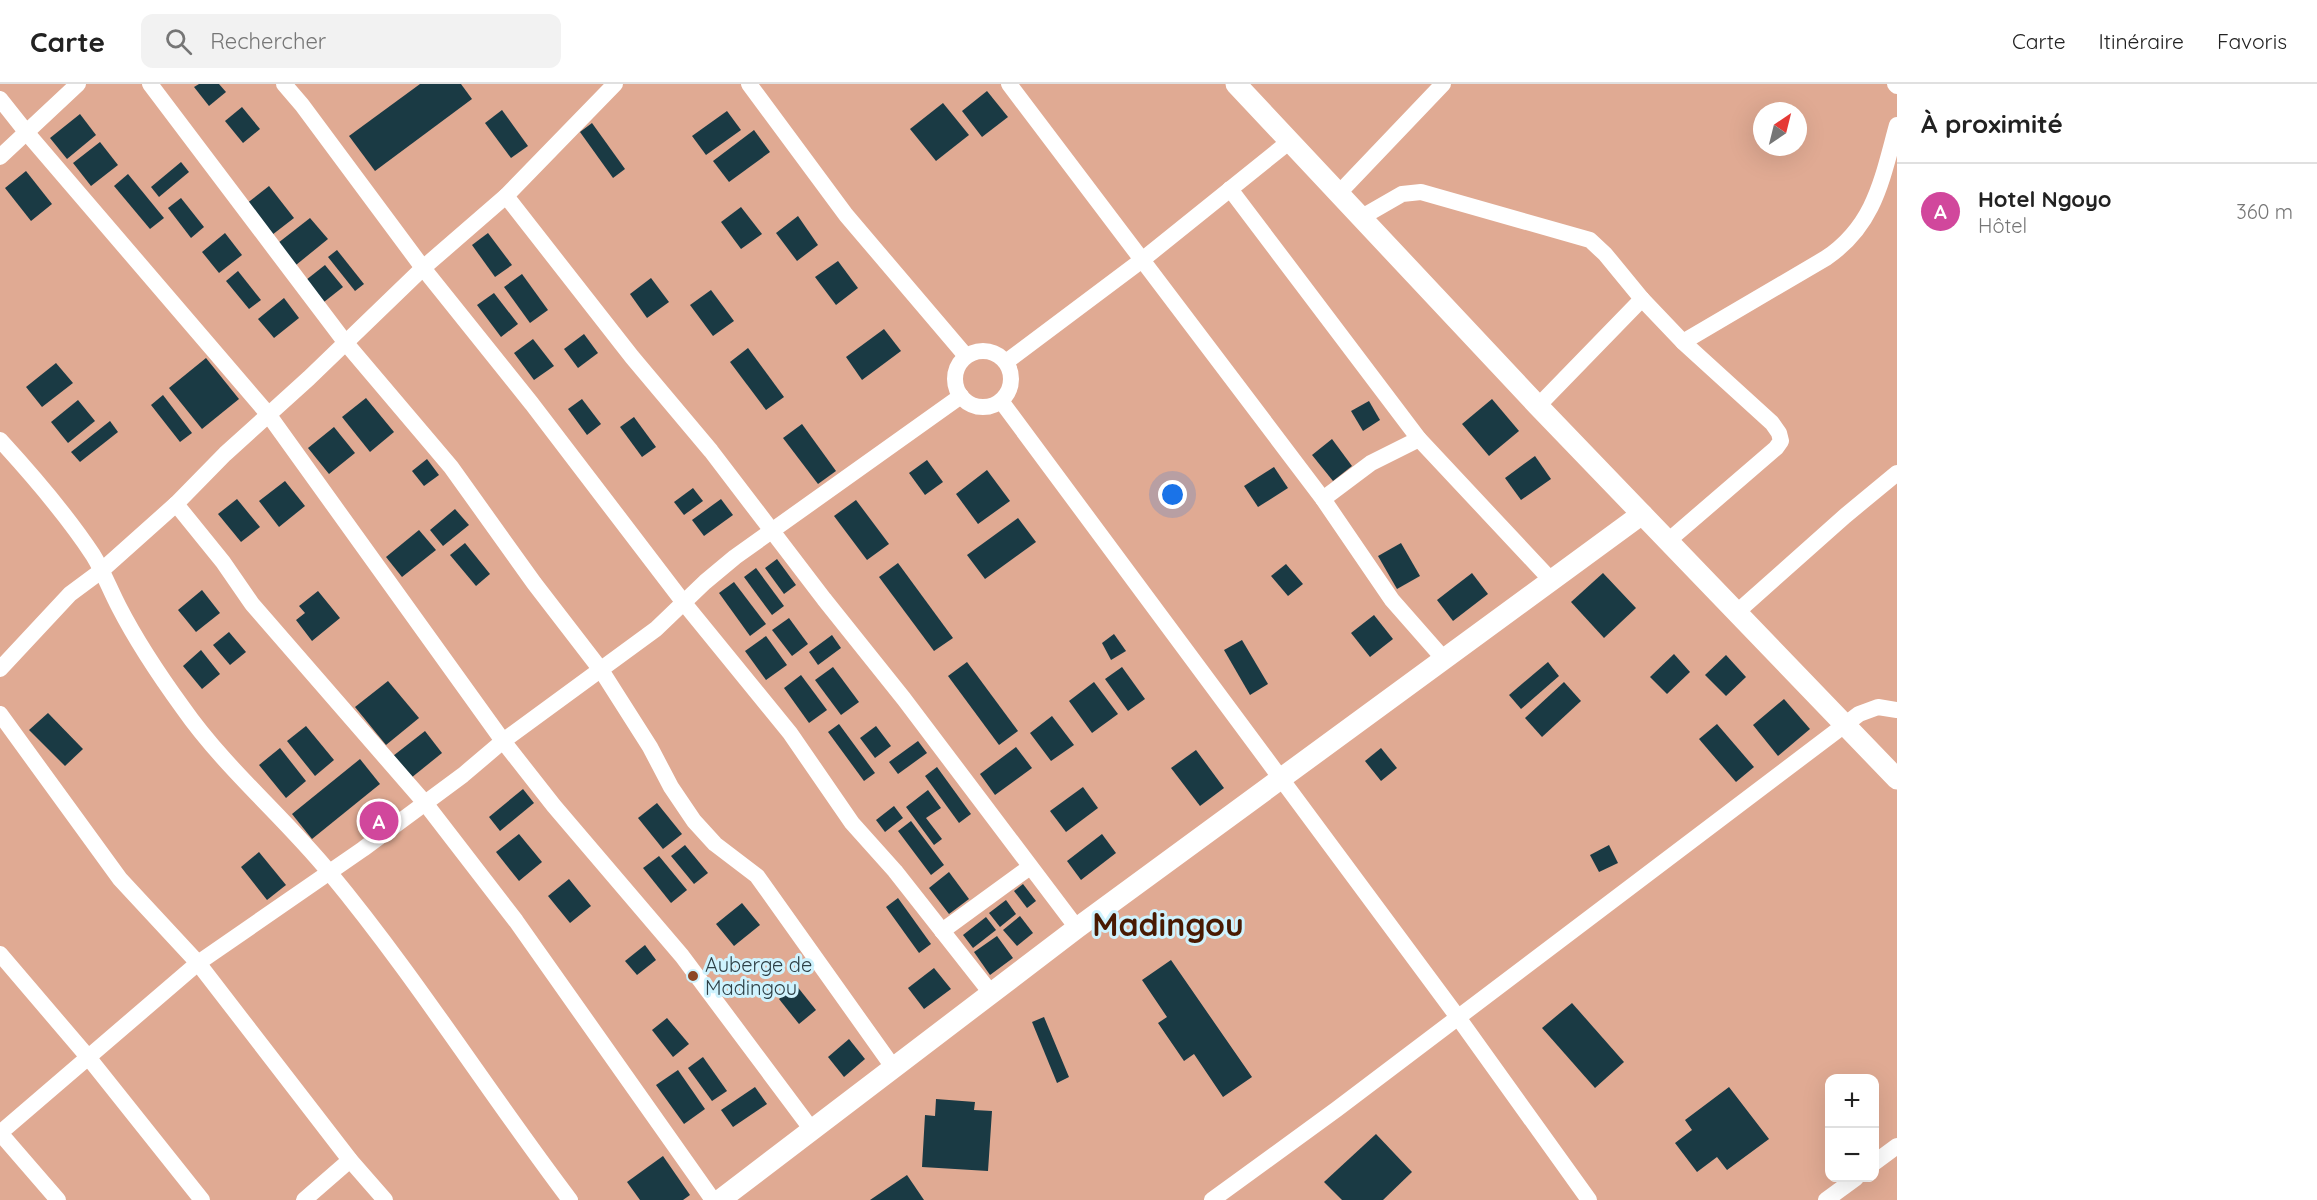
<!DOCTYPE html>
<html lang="fr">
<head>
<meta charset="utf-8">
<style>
  :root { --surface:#fff; --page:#f2f2f2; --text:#222; --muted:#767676; --line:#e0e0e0; --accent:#db2777 }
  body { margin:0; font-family:Quicksand,sans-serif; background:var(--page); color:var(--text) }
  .controls { position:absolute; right:18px; bottom:18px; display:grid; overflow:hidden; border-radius:12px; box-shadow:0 6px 24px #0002 }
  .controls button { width:54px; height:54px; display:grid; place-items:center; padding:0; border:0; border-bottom:2px solid var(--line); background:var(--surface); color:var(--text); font:30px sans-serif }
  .compass { position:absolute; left:1753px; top:18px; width:54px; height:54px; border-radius:50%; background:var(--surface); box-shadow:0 6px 24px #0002; rotate:35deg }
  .you { position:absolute; left:1173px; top:411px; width:21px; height:21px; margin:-15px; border:4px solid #fff; border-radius:50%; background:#1a73e8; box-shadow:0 0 0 9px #1a73e833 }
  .badge { display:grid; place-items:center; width:39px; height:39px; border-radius:50%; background:var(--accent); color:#fff; font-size:20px; font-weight:700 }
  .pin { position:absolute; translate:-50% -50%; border:3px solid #fff; box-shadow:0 2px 6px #0006 }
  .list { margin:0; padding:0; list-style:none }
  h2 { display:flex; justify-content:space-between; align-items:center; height:78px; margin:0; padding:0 24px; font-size:26px }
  h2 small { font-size:20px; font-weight:400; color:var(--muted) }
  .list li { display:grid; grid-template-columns:39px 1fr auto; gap:18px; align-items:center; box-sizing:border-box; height:96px; padding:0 24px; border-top:2px solid var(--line) }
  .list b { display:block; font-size:22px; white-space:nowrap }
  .list p { margin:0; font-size:20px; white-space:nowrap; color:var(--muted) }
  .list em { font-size:20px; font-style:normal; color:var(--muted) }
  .icon { flex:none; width:33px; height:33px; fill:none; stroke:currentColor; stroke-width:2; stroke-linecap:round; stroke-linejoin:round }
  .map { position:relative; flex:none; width:1897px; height:1116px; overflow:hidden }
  header { display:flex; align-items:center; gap:36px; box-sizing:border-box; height:84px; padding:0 30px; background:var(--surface); border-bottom:2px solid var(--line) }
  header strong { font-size:28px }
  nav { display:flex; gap:33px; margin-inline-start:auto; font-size:21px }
  .search { width:420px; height:54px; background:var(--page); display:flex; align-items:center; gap:15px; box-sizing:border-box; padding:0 21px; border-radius:12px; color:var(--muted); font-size:22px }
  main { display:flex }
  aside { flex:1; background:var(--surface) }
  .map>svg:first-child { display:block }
  .green { fill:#e0aa93; fill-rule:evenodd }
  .building { fill:#1a3a44 }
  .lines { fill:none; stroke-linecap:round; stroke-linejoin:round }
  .minor { stroke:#fff; stroke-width:16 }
  .tertiary { stroke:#fff; stroke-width:21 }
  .poi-dot { fill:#8d4624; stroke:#cff3fe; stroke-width:2 }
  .labels { text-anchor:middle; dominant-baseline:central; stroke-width:6; stroke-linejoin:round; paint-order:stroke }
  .poi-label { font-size:20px; fill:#2d3f45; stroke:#cff3fe; text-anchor:start }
  .town-label { font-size:32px; font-weight:bold; fill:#491a02; stroke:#cff3fe }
</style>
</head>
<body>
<header>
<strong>Carte</strong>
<div class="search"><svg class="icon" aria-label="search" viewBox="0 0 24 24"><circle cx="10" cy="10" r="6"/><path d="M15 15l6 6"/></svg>Rechercher</div>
<nav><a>Carte</a><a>Itinéraire</a><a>Favoris</a></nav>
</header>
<main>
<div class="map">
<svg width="1897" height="1116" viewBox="0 0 1897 1116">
  <rect width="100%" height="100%" fill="#bbe7f5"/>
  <path class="green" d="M 0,0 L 1897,0 L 1897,1116 L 0,1116 ZM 1762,27 L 1798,27 L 1798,63 L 1762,63 ZM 1830,994 L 1874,994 L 1874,1094 L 1830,1094 Z"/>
  <g class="building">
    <polygon points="199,0 219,0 226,8 209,22 194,3"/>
    <polygon points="420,0 461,0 472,15 375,87 349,52"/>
    <polygon points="987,7 1008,33 982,53 962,27"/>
    <polygon points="943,19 969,51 936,77 910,45"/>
    <polygon points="242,23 260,45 243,59 225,37"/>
    <polygon points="502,26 528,62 511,74 485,39"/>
    <polygon points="727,27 741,46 706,71 692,52"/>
    <polygon points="80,30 96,51 67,75 50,54"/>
    <polygon points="592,39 625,85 613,94 580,48"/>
    <polygon points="754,46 770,68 729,98 713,77"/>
    <polygon points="100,58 118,81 91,102 73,79"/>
    <polygon points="181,78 189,88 159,113 151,103"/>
    <polygon points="26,87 52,120 31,137 5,104"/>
    <polygon points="128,90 164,134 150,145 114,102"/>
    <polygon points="269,102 294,134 272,151 246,120"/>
    <polygon points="181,114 204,143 191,154 168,124"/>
    <polygon points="741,123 762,150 741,165 721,138"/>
    <polygon points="798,132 818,161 797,177 776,149"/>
    <polygon points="310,134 328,155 296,181 278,159"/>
    <polygon points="225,149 242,171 219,189 202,168"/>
    <polygon points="488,149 512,181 495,193 472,161"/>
    <polygon points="337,166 364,200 355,207 328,173"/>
    <polygon points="838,177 858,204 836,221 815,193"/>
    <polygon points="325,181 343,203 324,218 306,196"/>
    <polygon points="238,187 261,216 249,225 226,197"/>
    <polygon points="522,190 548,226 530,239 504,203"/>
    <polygon points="651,194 669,218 647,234 630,210"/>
    <polygon points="711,206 734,237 713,252 690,221"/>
    <polygon points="494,209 518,240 501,253 477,221"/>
    <polygon points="284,214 299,234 274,254 258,235"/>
    <polygon points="884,245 901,267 862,296 846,273"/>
    <polygon points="584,250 598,269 578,284 564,265"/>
    <polygon points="533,255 554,282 534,296 514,269"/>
    <polygon points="748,264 784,313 766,326 730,278"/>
    <polygon points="206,274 239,315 202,345 169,304"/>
    <polygon points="56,279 73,299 42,323 26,303"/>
    <polygon points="163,311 192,349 180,358 151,321"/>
    <polygon points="366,314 394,348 370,368 342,333"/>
    <polygon points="582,315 601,340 587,351 568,325"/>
    <polygon points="1492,315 1519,347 1489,372 1462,340"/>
    <polygon points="78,316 95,337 68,359 51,338"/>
    <polygon points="1369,317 1380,336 1363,347 1351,327"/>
    <polygon points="634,333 656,363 642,373 620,343"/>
    <polygon points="110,337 118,348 80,378 71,368"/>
    <polygon points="802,340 836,387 818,400 783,354"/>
    <polygon points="334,343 355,369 329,390 308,364"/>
    <polygon points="1332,355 1352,382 1333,397 1312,371"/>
    <polygon points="1535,372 1551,395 1521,416 1505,394"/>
    <polygon points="427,375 439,391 424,402 412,387"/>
    <polygon points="927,376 943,398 925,411 909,389"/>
    <polygon points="1274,383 1288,404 1258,423 1244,402"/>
    <polygon points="987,386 1010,417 978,440 956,410"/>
    <polygon points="285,397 305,422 279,443 259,417"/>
    <polygon points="693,404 703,417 684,431 674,418"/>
    <polygon points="237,415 260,443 241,458 218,430"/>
    <polygon points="721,415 733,431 704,452 692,436"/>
    <polygon points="856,416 889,460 867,476 834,432"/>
    <polygon points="455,425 469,441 443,462 430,446"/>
    <polygon points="1018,434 1036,458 985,495 967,471"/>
    <polygon points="419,446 436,466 402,493 386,473"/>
    <polygon points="465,459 490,490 476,502 450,471"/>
    <polygon points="1401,459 1420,492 1397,505 1378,472"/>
    <polygon points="777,475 796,501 784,510 765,484"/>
    <polygon points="898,479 953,554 934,567 879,493"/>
    <polygon points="1286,480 1303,500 1288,512 1271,492"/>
    <polygon points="756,484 784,522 772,531 744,493"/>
    <polygon points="1472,489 1488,510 1453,537 1437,516"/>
    <polygon points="1603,489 1636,524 1604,554 1571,518"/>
    <polygon points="734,498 766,540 750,552 719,509"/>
    <polygon points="202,506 220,529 196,548 178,526"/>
    <polygon points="318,507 340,534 312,557 296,536 305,529 299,522"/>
    <polygon points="1374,531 1393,555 1370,573 1351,549"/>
    <polygon points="789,534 808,560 792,572 772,546"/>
    <polygon points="229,548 246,568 230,581 213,561"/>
    <polygon points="1114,550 1126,567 1111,576 1102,559"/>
    <polygon points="832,551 841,564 818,581 809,568"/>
    <polygon points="766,552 787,581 766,596 745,567"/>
    <polygon points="1242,556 1268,600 1250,611 1224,566"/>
    <polygon points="201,566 220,590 202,605 183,582"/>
    <polygon points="1674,570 1690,588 1667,610 1650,593"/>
    <polygon points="1726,571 1746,593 1726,612 1705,591"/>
    <polygon points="967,578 1018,647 999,661 948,592"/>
    <polygon points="1548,578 1559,592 1521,625 1509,611"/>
    <polygon points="833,583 859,618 841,631 815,596"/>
    <polygon points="1122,583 1145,615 1128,627 1105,595"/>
    <polygon points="801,591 827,626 809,639 784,604"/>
    <polygon points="388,597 419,634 386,661 355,623"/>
    <polygon points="1094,598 1118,630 1092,649 1069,617"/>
    <polygon points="1564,598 1581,617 1542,653 1525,634"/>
    <polygon points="1784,615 1810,645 1778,672 1753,641"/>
    <polygon points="48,629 83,665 65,682 29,646"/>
    <polygon points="1052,632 1074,661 1051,677 1030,649"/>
    <polygon points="839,640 875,689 864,697 828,648"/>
    <polygon points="1717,640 1754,683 1736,698 1699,655"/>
    <polygon points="306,642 334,676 315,692 287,657"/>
    <polygon points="876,642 891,662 875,674 860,654"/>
    <polygon points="425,647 442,669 411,694 393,672"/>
    <polygon points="918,657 927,669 898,690 889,678"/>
    <polygon points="1016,663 1032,684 995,711 980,690"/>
    <polygon points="280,664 306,697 286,714 259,681"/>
    <polygon points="1381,664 1397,684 1381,697 1365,677"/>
    <polygon points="1196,666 1224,704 1200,722 1171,684"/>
    <polygon points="360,675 380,700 312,755 292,730"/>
    <polygon points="937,683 971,730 959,739 925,692"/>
    <polygon points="1083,703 1098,724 1066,748 1050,727"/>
    <polygon points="523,705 534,719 500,747 489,733"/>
    <polygon points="928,706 941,724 926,734 942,755 934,761 906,723"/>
    <polygon points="657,719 682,750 663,765 638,734"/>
    <polygon points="894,722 903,734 885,748 876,736"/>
    <polygon points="911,737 944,781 931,791 898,747"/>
    <polygon points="519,750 542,778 519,797 496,768"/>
    <polygon points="1102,750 1116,769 1081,796 1067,777"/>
    <polygon points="685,761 708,789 694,800 671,772"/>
    <polygon points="1609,761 1618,779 1599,788 1590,771"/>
    <polygon points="259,768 286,801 267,816 241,783"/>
    <polygon points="659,772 687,806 671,819 643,784"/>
    <polygon points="949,788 969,815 949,830 929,804"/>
    <polygon points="569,795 591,822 570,839 548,812"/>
    <polygon points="1023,800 1036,817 1027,824 1014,807"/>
    <polygon points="898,814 931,860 919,869 886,823"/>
    <polygon points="1006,816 1016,830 1000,843 989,829"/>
    <polygon points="742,819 760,841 734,862 716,840"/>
    <polygon points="1020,832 1033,849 1017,862 1003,846"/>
    <polygon points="986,833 996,846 973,864 963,851"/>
    <polygon points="997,852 1013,874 990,891 974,868"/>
    <polygon points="645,861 656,876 637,891 625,877"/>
    <polygon points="1171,876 1252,993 1223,1013 1194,970 1184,977 1158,939 1167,933 1142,896"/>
    <polygon points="934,884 951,905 924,925 908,904"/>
    <polygon points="796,901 816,926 799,940 779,915"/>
    <polygon points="1572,919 1624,978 1595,1004 1542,944"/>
    <polygon points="1044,933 1069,993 1057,999 1032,938"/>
    <polygon points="667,934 689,960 673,973 652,946"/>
    <polygon points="849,955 865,975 844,993 828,973"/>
    <polygon points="703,973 727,1007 712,1017 688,984"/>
    <polygon points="678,986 705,1025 684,1040 656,1001"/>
    <polygon points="755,1003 767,1020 733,1043 721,1026"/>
    <polygon points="1729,1003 1769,1055 1727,1086 1717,1073 1697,1088 1675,1059 1692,1046 1685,1036"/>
    <polygon points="936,1015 975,1018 974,1026 992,1027 988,1087 922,1083 925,1031 935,1032"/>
    <polygon points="1376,1050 1412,1088 1383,1116 1342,1116 1324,1098"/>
    <polygon points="663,1072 690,1111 683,1116 640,1116 627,1098"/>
    <polygon points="907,1091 924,1116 870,1116"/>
  </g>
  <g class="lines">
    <g class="minor">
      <polyline points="150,0 345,258 451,383 534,499 601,586 650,663 671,703 694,737 715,760 757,792 893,983"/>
      <polyline points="284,0 302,21 423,184 532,320 684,519 790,649 852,739 895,787 991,909"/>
      <polyline points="749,0 846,131 966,272"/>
      <polyline points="1009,0 1323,415 1392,516 1443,574"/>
      <polyline points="1895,0 1897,2"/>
      <polyline points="0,15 27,49 268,330 503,657 554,722 682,872 812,1046"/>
      <polyline points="0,73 78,0"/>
      <polyline points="1230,105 1419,355 1551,496"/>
      <polyline points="1339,109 1443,0"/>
      <polyline points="506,112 632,273 711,367 824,515 904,615 1077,844"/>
      <polyline points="1362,133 1402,110 1421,108 1590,156 1605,170 1642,215 1683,258 1772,339 1779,349 1781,357 1776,364 1668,457"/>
      <path d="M 1683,258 L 1826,174 C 1875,141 1882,95 1897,41"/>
      <circle cx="983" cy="295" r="28"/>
      <polyline points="1006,278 1142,176 1290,57"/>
      <polyline points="1001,317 1457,932 1589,1116"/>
      <polyline points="1538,322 1642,215"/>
      <path d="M 0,356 C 33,392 66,430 93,471 C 103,487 110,506 119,523 C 137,558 159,591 183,624 C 225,684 283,732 329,788 C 416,893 488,1008 570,1116"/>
      <polyline points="1323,415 1371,379 1419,355"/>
      <polyline points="176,420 223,478 252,520 425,719 516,837 713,1116"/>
      <polyline points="1736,529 1845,432 1897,389"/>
      <polyline points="0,585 70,510 101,487 176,420 225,370 309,294 423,184 506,112 615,0"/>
      <polyline points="0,630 120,795 198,879 350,1076 385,1116"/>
      <polyline points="942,847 1030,783"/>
      <polyline points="0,870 88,973 202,1116"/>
      <polyline points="1874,1079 1897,1062"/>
      <polyline points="58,1116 0,1049 198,879 363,765 463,691 503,657 656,545 705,498 735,473 961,312"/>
      <polyline points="304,1116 350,1076"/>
      <polyline points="1212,1116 1337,1025 1859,630 1878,623 1897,626"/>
      <polyline points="1826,1116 1856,1094"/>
    </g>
    <g class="tertiary">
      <polyline points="1236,0 1538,322 1897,695"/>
      <polyline points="720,1116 1077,844 1642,430"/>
    </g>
  </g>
  <circle class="poi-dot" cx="693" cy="892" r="6"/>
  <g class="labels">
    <g class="poi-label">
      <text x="705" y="880">Auberge de<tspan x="705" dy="23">Madingou</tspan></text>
    </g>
    <g class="town-label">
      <text x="1168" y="840">Madingou</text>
    </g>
  </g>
</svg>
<div class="controls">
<button>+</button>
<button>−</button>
</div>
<svg class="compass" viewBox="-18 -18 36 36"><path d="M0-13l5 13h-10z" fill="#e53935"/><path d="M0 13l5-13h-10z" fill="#767676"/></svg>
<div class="you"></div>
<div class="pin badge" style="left:379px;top:737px;background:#d1479c">A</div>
</div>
<aside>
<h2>À proximité<small></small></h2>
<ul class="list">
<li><span class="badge" style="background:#d1479c">A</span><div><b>Hotel Ngoyo</b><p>Hôtel</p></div><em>360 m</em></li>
</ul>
</aside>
</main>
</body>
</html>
